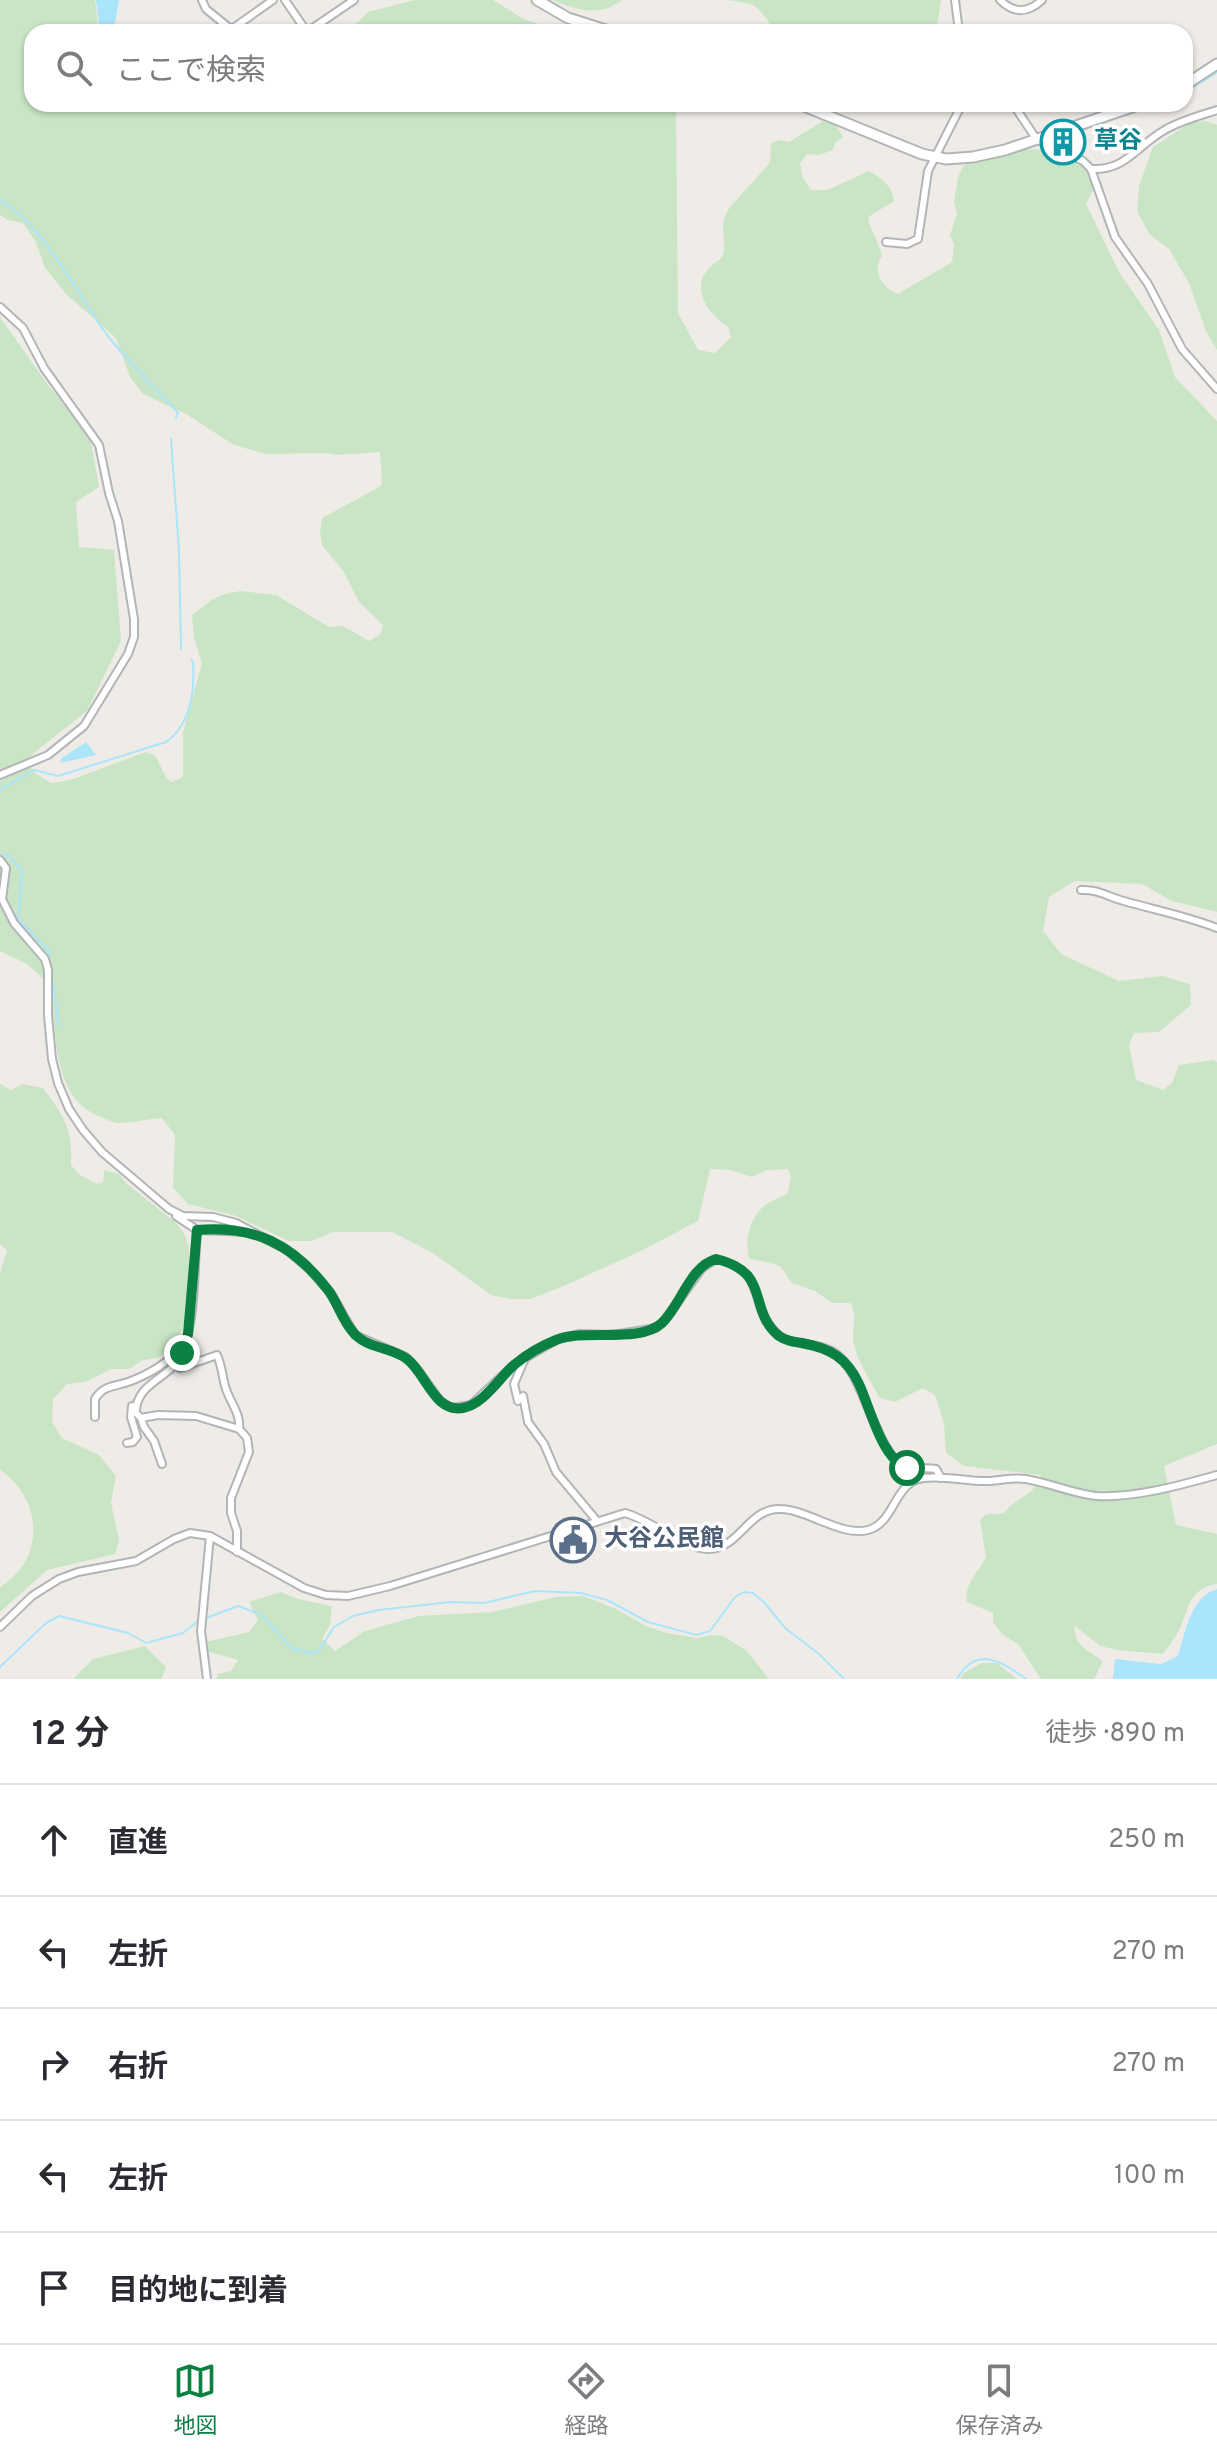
<!DOCTYPE html>
<html lang="ja">
<head>
<meta charset="utf-8">
<style>
  :root { --surface:#fff; --page:#f7f7f7; --text:#2b2b33; --muted:#7c7c81; --line:#e1e1e2; --accent:#0b8043 }
  body { margin:0; font-family:Overpass,"Noto Sans JP",sans-serif; background:var(--page); color:var(--text) }
  .stop { position:absolute; width:24px; height:24px; margin:-18px; border:6px solid #0b8043; border-radius:50%; background:#fff }
  .stop.end { background:#0b8043; border-color:#fff; box-shadow:0 2px 8px #0008 }
  .list { margin:0; padding:0; list-style:none }
  h2 { display:flex; justify-content:space-between; align-items:center; height:104px; margin:0; padding:0 32px; font-size:34px }
  h2 small { font-size:26px; font-weight:400; color:var(--muted) }
  .list li { display:grid; grid-template-columns:52px 1fr auto; gap:24px; align-items:center; box-sizing:border-box; height:112px; padding:0 32px; border-top:2px solid var(--line) }
  .list b { display:block; font-size:30px; white-space:nowrap }
  .list em { font-size:26px; font-style:normal; color:var(--muted) }
  .icon { flex:none; width:44px; height:44px; fill:none; stroke:currentColor; stroke-width:2; stroke-linecap:round; stroke-linejoin:round }
  .map { position:relative; flex:none; width:1217px; height:1679px; overflow:hidden }
  .search { position:absolute; background:var(--surface); box-shadow:0 2px 6px #0004; left:24px; right:24px; top:24px; height:88px; display:flex; align-items:center; gap:20px; box-sizing:border-box; padding:0 28px; border-radius:24px; color:var(--muted); font-size:30px }
  .sheet { height:664px; background:var(--surface) }
  nav { display:flex; justify-content:space-around; align-items:center; box-sizing:border-box; height:112px; border-top:2px solid var(--line); background:var(--surface); font-size:22px; color:var(--muted) }
  nav a { display:grid; justify-items:center; gap:4px }
  nav .on { color:var(--accent) }
  .map>svg:first-child { display:block }
  .green { fill:#cae5c5 }
  .water { fill:#abe5fb }
  .lines { fill:none; stroke-linecap:round; stroke-linejoin:round }
  .stream { stroke:#abe5fb; stroke-width:2 }
  .minor-casing { stroke:#b2b5b8; stroke-width:10 }
  .secondary-casing { stroke:#b1b5b8; stroke-width:13 }
  .minor { stroke:#fff; stroke-width:6 }
  .secondary { stroke:#fff; stroke-width:9 }
  .route { stroke:#0b8043; stroke-width:10 }
  .labels { text-anchor:middle; dominant-baseline:central; stroke-width:7; stroke-linejoin:round; paint-order:stroke }
  .culture-label { font-size:24px; font-weight:bold; fill:#0d838f; stroke:#fff; text-anchor:start }
  .service-label { font-size:24px; font-weight:bold; fill:#4e5e75; stroke:#fff; text-anchor:start }
</style>
</head>
<body>
<div class="map">
<svg width="1217" height="1679" viewBox="0 0 1217 1679">
  <rect width="100%" height="100%" fill="#efece7"/>
  <g class="green">
    <path d="M 0,0 L 95,0 L 98,24 L 104,30 L 116,24 L 131,32 L 32,32 L 32,104 L 674,104 L 676,114 L 678,313 L 698,350 L 715,353 L 731,337 L 728,327 C 708,314 689,288 710,267 C 715,261 721,262 723,254 C 727,241 719,225 727,212 C 733,201 769,167 770,161 C 771,155 770,149 771,143 L 779,140 L 789,142 L 823,121 L 835,124 L 843,137 L 835,143 L 833,150 L 819,155 L 807,154 L 800,163 L 802,176 L 811,190 L 827,190 L 869,171 C 882,179 892,185 894,201 C 885,208 876,210 868,218 C 871,232 879,242 882,256 C 871,272 883,288 898,294 L 952,262 L 954,244 L 950,235 L 957,214 L 954,202 L 958,177 L 964,165 L 1014,150 L 1047,149 L 1085,168 L 1094,188 L 1086,204 L 1119,272 L 1159,330 L 1175,377 L 1217,421 L 1217,912 L 1172,901 L 1142,884 L 1075,881 L 1049,897 L 1043,931 L 1061,954 L 1119,981 L 1162,976 L 1190,984 L 1191,1005 L 1159,1032 L 1134,1033 L 1129,1045 L 1136,1080 L 1163,1090 L 1172,1083 L 1179,1065 L 1213,1060 L 1217,1062 L 1217,1444 L 1164,1466 L 1176,1525 L 1217,1534 L 1217,1584 C 1187,1589 1190,1609 1178,1632 C 1174,1639 1168,1647 1163,1654 L 1117,1650 L 1100,1646 L 1075,1626 C 1073,1646 1090,1651 1103,1661 L 1094,1679 L 1041,1679 L 1018,1644 L 1002,1634 L 993,1622 L 993,1613 L 967,1602 C 963,1586 979,1571 986,1557 L 980,1520 C 985,1511 995,1515 1004,1513 C 1018,1495 1033,1498 1041,1475 L 964,1466 L 946,1453 L 944,1424 L 935,1395 L 923,1388 L 895,1402 L 880,1398 C 870,1381 856,1359 853,1340 C 852,1327 858,1314 850,1303 L 832,1303 L 815,1291 L 792,1283 L 781,1267 L 772,1263 L 749,1259 C 745,1242 748,1224 760,1210 C 765,1203 780,1198 788,1193 L 791,1177 L 788,1169 L 767,1170 L 752,1177 L 731,1170 L 710,1169 L 698,1221 L 639,1252 L 559,1288 L 531,1299 L 511,1299 L 491,1295 L 433,1253 L 392,1232 L 333,1232 L 312,1241 L 289,1241 L 236,1216 L 188,1204 L 173,1188 L 175,1135 L 162,1118 C 147,1119 132,1123 118,1123 C 113,1123 106,1119 101,1117 C 51,1099 56,1030 51,986 L 27,964 L 0,951 L 0,317 L 48,385 L 90,437 L 99,487 L 76,502 L 79,547 L 114,550 L 121,641 L 87,711 L 35,752 L 27,762 L 35,773 L 51,783 L 70,780 L 146,752 L 155,755 L 167,779 L 172,782 L 183,777 L 183,732 L 202,663 L 194,638 L 192,615 L 213,599 L 228,593 L 241,591 L 276,595 L 329,627 L 343,626 L 369,641 L 380,635 L 383,625 L 359,602 L 344,572 L 322,545 L 320,533 L 322,518 L 381,486 L 382,482 L 380,452 L 337,455 L 325,453 L 266,454 L 234,445 L 186,414 L 143,394 L 130,377 L 116,338 L 67,295 L 45,268 L 36,242 L 23,223 L 8,220 L 0,215 Z"/>
    <polygon points="415,0 493,0 522,18 558,32 347,32 368,12"/>
    <path d="M 553,0 L 622,0 C 600,17 578,11 553,0 Z"/>
    <path d="M 726,0 L 941,0 L 937,28 L 933,32 L 777,32 C 755,7 763,4 726,0 Z"/>
    <polygon points="1206,121 1217,125 1217,350 1206,331 1189,283 1169,249 1149,234 1137,211 1139,186 1153,147 1190,123"/>
    <path d="M 0,1084 L 11,1090 L 23,1084 L 43,1088 C 64,1116 73,1129 71,1165 L 80,1175 L 97,1184 L 103,1182 L 104,1170 L 119,1174 L 127,1184 L 175,1222 L 185,1235 L 189,1248 L 189,1292 L 185,1321 L 179,1337 L 158,1358 L 143,1360 L 129,1369 L 111,1369 L 85,1382 L 67,1384 L 53,1399 L 52,1422 L 62,1438 L 99,1455 L 116,1476 L 111,1503 L 119,1540 L 115,1554 L 47,1570 L 0,1612 L 0,1587 C 46,1559 43,1499 0,1470 L 0,1273 L 7,1250 L 0,1244 Z"/>
    <polygon points="281,1592 298,1599 332,1606 330,1625 322,1639 335,1651 365,1631 419,1616 492,1612 556,1597 583,1596 614,1608 646,1626 667,1633 697,1638 712,1635 723,1636 747,1651 769,1679 216,1679 218,1674 231,1671 238,1660 206,1651 206,1642 249,1632 258,1620 249,1602"/>
    <polygon points="145,1646 166,1667 162,1679 73,1679 93,1659"/>
    <polygon points="982,1663 997,1663 1017,1679 960,1679 964,1673"/>
  </g>
  <g class="water">
    <polygon points="96,0 119,0 115,23 104,28 99,24"/>
    <polygon points="86,742 96,755 60,763 62,758"/>
    <path d="M 1217,1589 L 1217,1679 L 1113,1679 L 1115,1659 L 1161,1664 L 1178,1656 C 1185,1633 1191,1596 1217,1589 Z"/>
  </g>
  <g class="lines">
    <g class="stream">
      <polyline points="1185,93 1217,72"/>
      <polyline points="1142,110 1163,104"/>
      <path d="M 0,201 C 40,218 82,304 111,340 C 132,365 156,389 178,413 L 176,418"/>
      <polyline points="171,439 179,551 181,649"/>
      <path d="M 0,790 L 34,770 L 58,776 L 166,742 C 191,724 195,692 193,662 L 191,659"/>
      <polyline points="0,854 9,856 22,871 18,919 48,950 59,1025"/>
      <polyline points="0,1667 46,1623 59,1616 128,1633 146,1643 183,1633 198,1621 238,1606 262,1615 292,1649 314,1653 320,1649 334,1627 353,1616 379,1610 450,1602 484,1603 535,1591 581,1593 607,1600 648,1622 696,1635 710,1631 735,1597 744,1592 753,1593 764,1602 785,1628 819,1654 844,1679"/>
      <path d="M 957,1679 C 977,1645 1001,1661 1026,1679"/>
    </g>
    <g class="minor-casing">
      <g id="minor">
        <polyline points="202,0 206,9 233,31"/>
        <polyline points="285,0 307,32"/>
        <polyline points="955,0 959,32"/>
        <path d="M 1000,0 C 1014,14 1028,13 1042,0"/>
        <polyline points="232,29 273,0"/>
        <polyline points="307,32 354,0"/>
        <polyline points="1013,104 1037,140 1049,143 1083,161 1091,169 1115,237 1148,284 1182,349 1217,389"/>
        <path d="M 1091,169 C 1125,171 1136,147 1163,131 C 1179,121 1199,116 1217,110"/>
        <polyline points="886,242 907,244 918,239 928,171 962,104"/>
        <polyline points="0,307 23,328 44,368 99,445 109,493 118,521 134,619 134,637 128,654 84,726 48,755 0,775"/>
        <path d="M 0,860 L 6,868 L 2,899 L 14,923 L 45,959 L 48,970 L 48,1015 L 52,1059 L 58,1083 L 69,1109 L 83,1130 L 102,1152 L 169,1209 L 183,1216 L 213,1217 L 236,1223 L 287,1250 L 309,1269 L 330,1292 L 355,1335 L 406,1357 L 417,1369 L 441,1402 L 452,1408 L 471,1405 L 515,1364 L 558,1339 L 580,1334 L 613,1335 L 656,1328 L 664,1321 L 702,1268 L 716,1259 C 769,1272 747,1301 774,1331 C 791,1350 823,1339 841,1358 C 864,1380 880,1460 906,1467 C 915,1470 926,1467 936,1469 L 941,1478"/>
        <path d="M 1081,890 C 1098,889 1108,897 1124,901 C 1155,910 1187,916 1217,928"/>
        <path d="M 176,1216 L 197,1230 C 194,1265 196,1324 181,1355 C 170,1379 135,1383 136,1413 L 141,1418 L 158,1415 L 196,1416 L 239,1429 L 247,1438 L 249,1452 L 231,1498 L 231,1513 L 237,1531 L 237,1552"/>
        <polyline points="197,1230 249,1232"/>
        <polyline points="526,1356 514,1384 518,1401 523,1396 528,1422 544,1444 556,1472 597,1521"/>
        <path d="M 174,1365 L 180,1368 L 217,1355 C 222,1366 222,1375 225,1386 C 229,1401 241,1413 239,1429"/>
        <path d="M 95,1417 L 95,1399 C 104,1385 114,1387 128,1382 C 148,1375 170,1362 183,1345"/>
        <polyline points="141,1418 144,1427 154,1441 162,1464"/>
        <polyline points="127,1443 133,1442 137,1437 131,1417 132,1406"/>
        <path d="M 0,1627 L 32,1596 L 59,1579 L 78,1572 L 136,1561 L 174,1539 L 190,1533 L 210,1536 L 304,1588 L 326,1595 L 348,1596 L 390,1586 L 625,1513 C 651,1520 685,1549 708,1549 C 739,1550 748,1508 780,1509 C 807,1509 841,1537 868,1530 C 895,1523 894,1482 923,1478 C 945,1475 968,1482 990,1481 C 1003,1480 1013,1477 1026,1479 C 1050,1483 1074,1494 1097,1496 C 1135,1498 1181,1485 1217,1475"/>
        <polyline points="207,1679 201,1631 210,1536"/>
      </g>
    </g>
    <g class="secondary-casing">
      <g id="secondary">
        <polyline points="537,0 568,18 612,32"/>
        <polyline points="675,32 677,32"/>
        <polyline points="1185,85 1217,64"/>
        <polyline points="799,104 922,154 946,159 973,157 1005,150 1141,104"/>
      </g>
    </g>
    <use href="#minor" class="minor"/>
    <use href="#secondary" class="secondary"/>
  </g>
  <g class="lines">
    <path class="route" d="M 182,1353 L 188,1334 L 197,1230 C 254,1225 293,1244 328,1290 C 338,1303 342,1320 353,1332 C 365,1348 391,1347 407,1359 C 426,1373 434,1413 463,1408 C 484,1404 499,1378 514,1365 C 526,1355 541,1346 556,1340 C 584,1328 639,1344 662,1323 C 681,1305 690,1266 716,1259 C 772,1272 747,1310 779,1336 C 786,1341 794,1342 802,1343 C 830,1348 847,1358 859,1384 C 870,1407 881,1458 907,1468"/>
  </g>
  <defs>
    <g id="building-ring" transform="scale(2.3)"><circle r="9.5" fill="#fff" stroke="#0f9aa8" stroke-width="1.5"/><path d="M-4-6H4V6H1V3H-1V6H-4ZM-2.5-4.3h1.7v1.8h-1.7ZM.8-4.3h1.7v1.8H.8ZM-2.5-1h1.7V.8h-1.7ZM.8-1h1.7V.8H.8Z" fill="#0f9aa8"/></g>
    <g id="civic-ring" transform="scale(2.3)"><circle r="9.5" fill="#fff" stroke="#5c6f8a" stroke-width="1.5"/><path d="M-.6-6.5H3V-4.5H.6V-3L4-1V1h2V6H-6V1h2V-1L-.6-3ZM-1.2 2.5V6h2.4V2.5Z" fill="#5c6f8a"/></g>
  </defs>
  <g fill-rule="evenodd">
    <use href="#building-ring" x="1063" y="142"/>
    <use href="#civic-ring" x="573" y="1540"/>
  </g>
  <g class="labels">
    <g class="culture-label">
      <text x="1094" y="142">草谷</text>
    </g>
    <g class="service-label">
      <text x="604" y="1540">大谷公民館</text>
    </g>
  </g>
</svg>
<div class="stop" style="left:907px;top:1468px"></div>
<div class="stop end" style="left:182px;top:1353px"></div>
<div class="search"><svg class="icon" aria-label="search" viewBox="0 0 24 24"><circle cx="10" cy="10" r="6"/><path d="M15 15l6 6"/></svg>ここで検索</div>
</div>
<section class="sheet">
<h2>12 分<small>徒歩 · 890 m</small></h2>
<ul class="list">
<li><svg class="icon" aria-label="ahead" viewBox="0 0 24 24"><path d="M12 20V5M6 11l6-6 6 6"/></svg><div><b>直進</b></div><em>250 m</em></li>
<li><svg class="icon" aria-label="left" viewBox="0 0 24 24"><path d="M17 20v-9H6M10 6l-5 5 5 5"/></svg><div><b>左折</b></div><em>270 m</em></li>
<li><svg class="icon" aria-label="right" viewBox="0 0 24 24"><path d="M7 20v-9h11M14 6l5 5-5 5"/></svg><div><b>右折</b></div><em>270 m</em></li>
<li><svg class="icon" aria-label="left" viewBox="0 0 24 24"><path d="M17 20v-9H6M10 6l-5 5 5 5"/></svg><div><b>左折</b></div><em>100 m</em></li>
<li><svg class="icon" aria-label="arrive" viewBox="0 0 24 24"><path d="M6 21V4h12l-3 4 3 4H6"/></svg><div><b>目的地に到着</b></div></li>
</ul>
</section>
<nav>
<a class="on"><svg class="icon" aria-label="map" viewBox="0 0 24 24"><path d="M3 6l6-2 6 2 6-2v14l-6 2-6-2-6 2zM9 4v14M15 6v14"/></svg>地図</a>
<a><svg class="icon" aria-label="directions" viewBox="0 0 24 24"><path d="M12 3l9 9-9 9-9-9zM9 14v-3h6M13 9l2 2-2 2"/></svg>経路</a>
<a><svg class="icon" aria-label="saved" viewBox="0 0 24 24"><path d="M7 4h10v16l-5-4-5 4z"/></svg>保存済み</a>
</nav>
</body>
</html>
